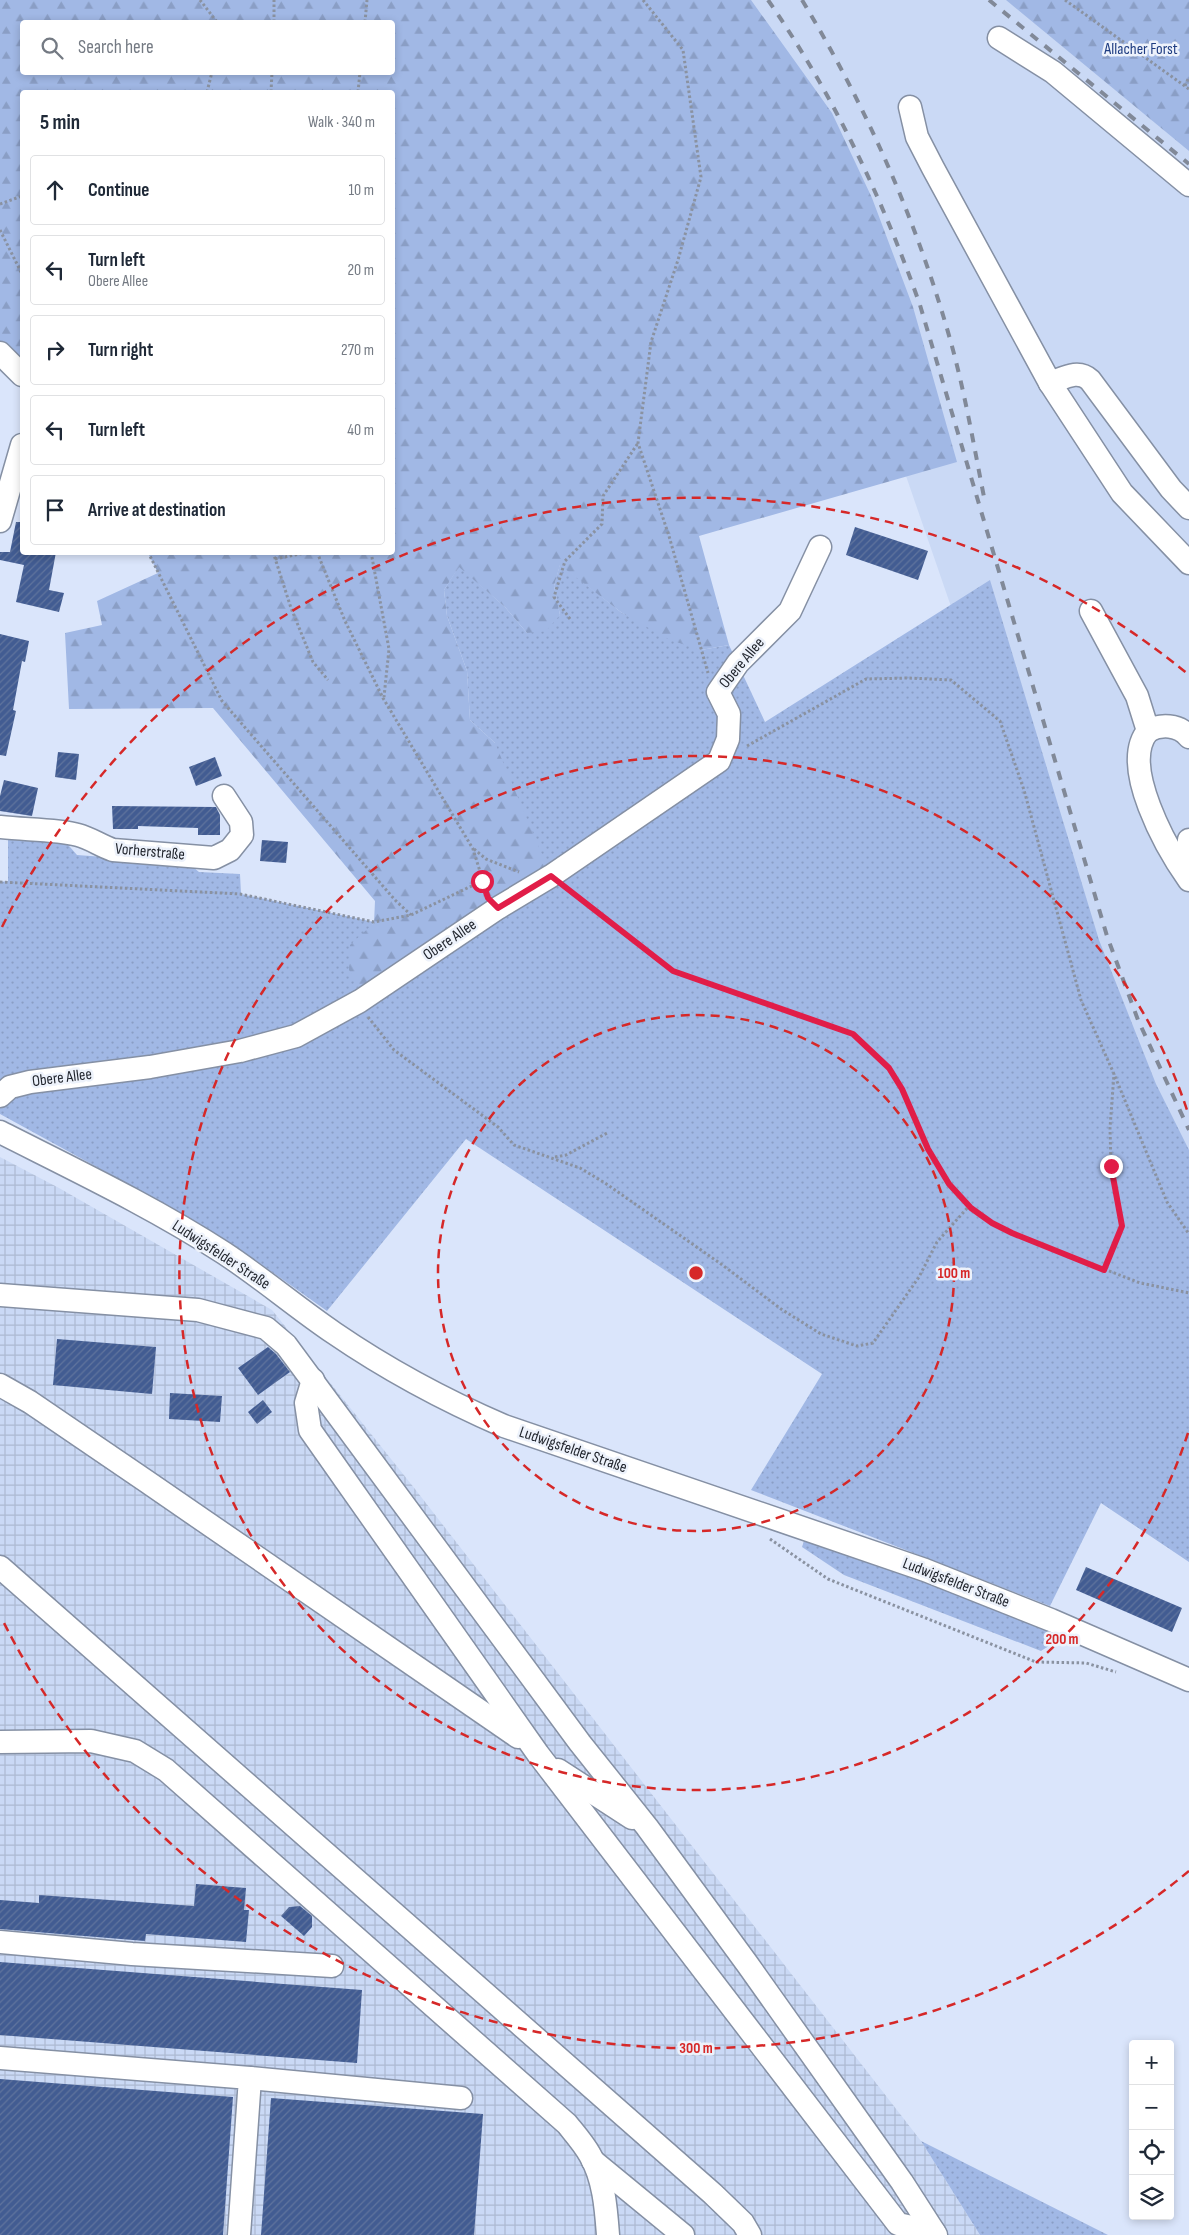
<!DOCTYPE html>
<html lang="en">
<head>
<meta charset="utf-8">
<style>
  :root { --surface:#fff; --page:#f6f6f7; --text:#1f2937; --muted:#747a83; --line:#e0e1e3 }
  body { margin:0; font-family:"Sofia Sans Condensed",sans-serif; background:var(--page); color:var(--text) }
  .controls { position:absolute; right:15px; bottom:15px; display:grid; overflow:hidden; border-radius:5px; box-shadow:0 2px 8px #0003 }
  .controls button { width:45px; height:45px; display:grid; place-items:center; padding:0; border:0; border-bottom:1px solid var(--line); background:var(--surface); color:var(--text); font:25px sans-serif }
  .stop { position:absolute; width:15px; height:15px; margin:-11px; border:4px solid #e11d48; border-radius:50%; background:#fff }
  .stop.end { background:#e11d48; border-color:#fff; box-shadow:0 1px 5px #0008 }
  .list { margin:0; padding:0; list-style:none }
  h2 { display:flex; justify-content:space-between; align-items:center; height:65px; margin:0; padding:0 20px; font-size:21px }
  h2 small { font-size:16px; font-weight:400; color:var(--muted) }
  .list li { display:grid; grid-template-columns:32px 1fr auto; gap:15px; align-items:center; box-sizing:border-box; height:70px; margin:0 10px 10px; padding:0 10px; border:1px solid var(--line); border-radius:5px }
  .list b { display:block; font-size:19px; white-space:nowrap }
  .list p { margin:0; font-size:16px; white-space:nowrap; color:var(--muted) }
  .list em { font-size:16px; font-style:normal; color:var(--muted) }
  .icon { flex:none; width:28px; height:28px; fill:none; stroke:currentColor; stroke-width:2; stroke-linecap:round; stroke-linejoin:round }
  .map { position:relative; flex:none; width:1189px; height:2235px; overflow:hidden }
  .search { position:absolute; background:var(--surface); box-shadow:0 2px 8px #0003; left:20px; top:20px; width:375px; height:55px; display:flex; align-items:center; gap:12px; box-sizing:border-box; padding:0 18px; border-radius:5px; color:var(--muted); font-size:19px }
  .panel { position:absolute; background:var(--surface); box-shadow:0 2px 8px #0003; left:20px; top:90px; width:375px; height:465px; border-radius:5px }
  .map>svg:first-child { display:block }
  .built { fill:#cad9f5 }
  .industrial { fill:url(#industrial-grid) }
  .grass { fill:url(#grass-dots) }
  .forest { fill:url(#forest-firs); fill-rule:evenodd }
  .building { fill:url(#building-hatch) }
  .lines { fill:none; stroke-linecap:round; stroke-linejoin:round }
  .minor-casing { stroke:#8590a4; stroke-width:25 }
  .path { stroke:#8a92a1; stroke-width:3; stroke-dasharray:2.5 2.5; stroke-linecap:butt }
  .minor { stroke:#fff; stroke-width:22 }
  .rail { stroke:#818998; stroke-width:4; stroke-dasharray:9 9; stroke-linecap:butt }
  .route { stroke:#e11d48; stroke-width:6 }
  .ring { fill:none; stroke:#d62828; stroke-width:2.5; stroke-dasharray:9 6 }
  .labels { text-anchor:middle; dominant-baseline:central; stroke-width:5; stroke-linejoin:round; paint-order:stroke }
  .park-label { font-size:16px; fill:#1e3c81; stroke:#edf2fb }
  .street-label { font-size:16px; fill:#1f232b; stroke:#edf2fb }
  .centre { fill:#d62828; stroke:#edf2fb; stroke-width:2.5 }
  .ring-label { font-size:15px; text-anchor:middle; font-weight:bold; fill:#d62828; stroke:#edf2fb; stroke-width:5; stroke-linejoin:round; paint-order:stroke }
</style>
</head>
<body>
<div class="map">
<svg width="1189" height="2235" viewBox="0 0 1189 2235">
  <defs>
    <pattern id="industrial-grid" width="8" height="8" patternUnits="userSpaceOnUse" patternTransform="scale(1.25)"><rect width="8" height="8" fill="#cad9f5"/><path d="M0 4h8M4 0v8" fill="none" stroke="#adbad2"/></pattern>
    <pattern id="grass-dots" width="8" height="8" patternUnits="userSpaceOnUse" patternTransform="scale(1.25)"><rect width="8" height="8" fill="#a1b8e5"/><path d="M2 2h.1M6 6h.1" fill="none" stroke="#8a9ec5" stroke-width="1.8" stroke-linecap="round"/></pattern>
    <pattern id="forest-firs" width="22" height="20" patternUnits="userSpaceOnUse" patternTransform="scale(1.25)"><rect width="22" height="20" fill="#a1b8e5"/><path d="M5 1l3.5 6h-7zM16 11l3.5 6h-7z" fill="#8a9ec5"/></pattern>
    <pattern id="building-hatch" width="6" height="6" patternUnits="userSpaceOnUse" patternTransform="scale(1.25)"><rect width="6" height="6" fill="#425c92"/><path d="M-1 1l2-2M0 6l6-6M5 7l2-2" fill="none" stroke="#60749d"/></pattern>
  </defs>
  <rect width="100%" height="100%" fill="#dae5fb"/>
  <polygon class="built" points="715,0 1025,0 1189,137 1189,1230 957,624 760,52"/>
  <polygon class="industrial" points="0,1157 59,1188 272,1310 415,1489 921,2141 980,2235 0,2235"/>
  <g class="grass">
    <polygon points="560,564 622,613 701,650 729,645 765,722 990,580 1099,940 1156,1084 1189,1150 1189,1562 1101,1503 1050,1606 751,1490 822,1374 466,1139 327,1311 241,1250 188,1217 0,1114 0,882 8,881 8,836 63,839 77,855 188,863 199,872 240,874 241,894 374,922 349,970 495,743 470,720 467,671 447,616 444,590 459,566 505,607 527,633 560,615 554,586"/>
    <polygon points="805,1538 919,1578 1067,1634 1041,1651 844,1575 802,1547"/>
    <polygon points="921,2141 1108,2235 980,2235"/>
  </g>
  <g class="forest">
    <path d="M 0,0 L 751,0 L 832,113 L 872,198 L 913,307 L 957,462 L 699,536 L 729,645 L 701,650 L 670,640 L 622,613 L 560,565 L 554,586 L 560,615 L 546,631 L 527,633 L 505,607 L 459,567 L 444,590 L 447,616 L 467,671 L 470,720 L 495,743 L 551,876 L 366,987 L 359,985 L 349,970 L 350,945 L 374,923 L 375,901 L 213,708 L 69,709 L 65,633 L 102,625 L 97,601 L 158,573 L 148,553 L 392,552 L 392,92 L 22,92 L 22,360 L 0,343 ZM 22,22 L 392,22 L 392,72 L 22,72 Z"/>
    <polygon points="1006,0 1189,0 1189,151"/>
  </g>
  <g class="building">
    <polygon points="16,522 22,522 22,552 56,552 49,590 64,593 59,612 16,602 24,565 0,560 0,552 10,552"/>
    <polygon points="855,527 928,551 918,580 846,555"/>
    <polygon points="0,634 29,641 25,662 22,661 13,710 16,711 6,756 0,755"/>
    <polygon points="58,752 79,754 76,780 55,777"/>
    <polygon points="215,757 222,776 196,786 189,767"/>
    <polygon points="4,780 38,788 32,816 0,811 0,796"/>
    <polygon points="112,806 216,807 220,815 220,835 198,835 198,828 138,826 138,829 113,829"/>
    <polygon points="262,840 288,842 286,863 260,861"/>
    <polygon points="57,1339 156,1347 152,1394 53,1385"/>
    <polygon points="268,1347 276,1354 290,1372 258,1395 238,1368"/>
    <polygon points="170,1393 222,1396 220,1422 169,1419"/>
    <polygon points="263,1400 272,1412 257,1424 248,1412"/>
    <polygon points="1086,1567 1182,1608 1172,1632 1076,1590"/>
    <polygon points="196,1884 246,1888 244,1910 249,1910 246,1942 146,1934 145,1941 0,1929 0,1900 39,1903 39,1895 194,1906"/>
    <polygon points="300,1906 312,1916 312,1927 304,1936 281,1916 289,1907"/>
    <polygon points="0,1962 362,1990 357,2063 0,2035"/>
    <polygon points="0,2079 233,2097 223,2235 0,2235"/>
    <polygon points="271,2098 483,2114 474,2235 261,2235"/>
  </g>
  <g class="lines">
    <g class="minor-casing">
      <g id="minor">
        <polyline points="999,38 1053,72 1189,185"/>
        <polyline points="910,107 917,137 933,168 1050,383 1122,493 1189,563"/>
        <polyline points="0,353 22,375"/>
        <path d="M 1050,383 C 1064,378 1078,369 1090,380 L 1171,489 L 1189,508"/>
        <polyline points="0,521 22,445"/>
        <path d="M 1091,611 L 1137,696 L 1148,731 C 1119,765 1167,849 1189,880"/>
        <path d="M 1148,731 C 1160,724 1179,724 1189,737"/>
        <path d="M 0,827 C 24,830 56,829 78,835 C 90,838 101,846 113,850 L 214,858 L 230,850 L 242,835 L 241,822 L 224,796"/>
        <polyline points="1187,876 1189,840"/>
        <polyline points="0,1096 10,1087 30,1082 150,1067 240,1051 296,1036 360,1001 498,908 551,876 719,761 728,739 729,714 718,692 738,663 790,611 820,547"/>
        <path d="M 0,1132 C 75,1170 153,1207 224,1253 C 262,1278 297,1308 334,1333 C 388,1370 444,1400 504,1426 L 925,1570 L 1051,1620 L 1189,1680"/>
        <polyline points="0,1295 198,1310 266,1328 286,1345 580,1743 647,1827 748,1965 902,2182 936,2235"/>
        <polyline points="313,1380 306,1403 310,1430 538,1754 898,2224 934,2232"/>
        <polyline points="0,1385 30,1402 146,1481 518,1737"/>
        <polyline points="0,1567 713,2194 743,2223 750,2235"/>
        <path d="M 0,1742 L 91,1741 L 135,1751 L 166,1770 L 567,2124 C 575,2134 584,2144 590,2155 C 604,2179 606,2208 608,2235"/>
        <polyline points="558,1770 632,1818"/>
        <polyline points="0,1942 132,1954 332,1966"/>
        <polyline points="0,2058 250,2078 239,2235"/>
        <polyline points="250,2078 461,2098"/>
        <polyline points="593,2161 683,2235"/>
      </g>
    </g>
    <g class="path">
      <polyline points="200,0 217,22"/>
      <polyline points="643,0 683,50 701,177 678,260 651,342 638,443 669,536 708,673"/>
      <polyline points="1065,0 1189,89"/>
      <polyline points="274,22 274,0"/>
      <polyline points="365,22 367,0"/>
      <polyline points="1185,86 1189,77"/>
      <polyline points="207,92 212,72"/>
      <polyline points="271,92 272,72"/>
      <polyline points="358,92 360,72"/>
      <polyline points="0,204 22,196"/>
      <polyline points="0,230 22,274"/>
      <polyline points="148,552 222,701 395,900 411,915"/>
      <polyline points="273,552 291,608 313,662 328,680"/>
      <polyline points="317,552 345,621 383,698 473,849 487,894"/>
      <polyline points="371,552 389,649 384,697"/>
      <polyline points="275,559 309,552"/>
      <polyline points="570,619 554,597 565,561 602,524 603,496 638,443"/>
      <polyline points="747,746 866,679 909,678 951,680 1000,721 1024,790 1081,1000 1114,1074 1167,1202 1189,1234"/>
      <polyline points="474,849 486,859 519,872"/>
      <polyline points="0,882 240,894 374,922 411,915 482,881"/>
      <polyline points="567,889 673,971 853,1034 889,1068 902,1089 928,1149 949,1184 971,1208 992,1223 1012,1233 1140,1283 1189,1293"/>
      <polyline points="368,1017 394,1050 498,1127 514,1145 580,1168 605,1183 721,1264 781,1309 821,1334 857,1346 873,1343 919,1277 937,1242 969,1206"/>
      <polyline points="555,1157 566,1155 609,1132"/>
      <polyline points="1104,1270 1122,1226 1111,1166 1110,1128 1114,1074"/>
      <polyline points="770,1539 828,1579 1036,1662 1086,1663 1116,1672"/>
    </g>
    <use href="#minor" class="minor"/>
    <g class="rail">
      <path d="M 768,0 C 833,94 882,197 920,305 L 1107,936 L 1138,1020 L 1189,1130"/>
      <path d="M 802,0 C 866,106 916,219 950,339 C 965,392 974,447 985,502"/>
      <polyline points="989,0 1189,164"/>
    </g>
  </g>
  <g class="lines">
    <polyline class="route" points="482,881 488,898 498,908 551,876 673,971 853,1034 889,1068 902,1089 928,1149 949,1184 971,1208 992,1223 1012,1233 1104,1270 1122,1226 1111,1166"/>
  </g>
  <g class="ring">
    <circle cx="696" cy="1273" r="258"/>
    <path d="M1188 1433A517 517 0 1 1 1188 1113"/>
    <path d="M1189 1871A775 775 0 0 1 2 1619M2 927A775 775 0 0 1 1189 675"/>
  </g>
  <g class="labels">
    <g class="park-label">
      <text x="1141" y="49">Allacher Forst</text>
    </g>
    <g class="street-label">
      <text transform="translate(742 663) rotate(-50)">Obere Allee</text>
      <text transform="translate(150 852) rotate(5)">Vorherstraße</text>
      <text transform="translate(450 940) rotate(-34)">Obere Allee</text>
      <text transform="translate(62 1078) rotate(-7)">Obere Allee</text>
      <text transform="translate(221 1255) rotate(33)">Ludwigsfelder Straße</text>
      <text transform="translate(573 1450) rotate(19)">Ludwigsfelder Straße</text>
      <text transform="translate(956 1583) rotate(21)">Ludwigsfelder Straße</text>
    </g>
  </g>
  <circle cx="696" cy="1273" r="8" class="centre"/>
  <g class="ring-label">
    <text x="954" y="1278">100 m</text>
    <text x="1062" y="1644">200 m</text>
    <text x="696" y="2053">300 m</text>
  </g>
</svg>
<div class="controls">
<button>+</button>
<button>−</button>
<button><svg class="icon" aria-label="locate" viewBox="0 0 24 24"><circle cx="12" cy="12" r="6"/><path d="M12 2v4M12 18v4M2 12h4M18 12h4"/></svg></button>
<button><svg class="icon" aria-label="layers" viewBox="0 0 24 24"><path d="M12 4l9 5-9 5-9-5zM3 14l9 5 9-5"/></svg></button>
</div>
<div class="stop" style="left:482px;top:881px"></div>
<div class="stop end" style="left:1111px;top:1166px"></div>
<div class="search"><svg class="icon" aria-label="search" viewBox="0 0 24 24"><circle cx="10" cy="10" r="6"/><path d="M15 15l6 6"/></svg>Search here</div>
<section class="panel">
<h2>5 min<small>Walk · 340 m</small></h2>
<ul class="list">
<li><svg class="icon" aria-label="ahead" viewBox="0 0 24 24"><path d="M12 20V5M6 11l6-6 6 6"/></svg><div><b>Continue</b></div><em>10 m</em></li>
<li><svg class="icon" aria-label="left" viewBox="0 0 24 24"><path d="M17 20v-9H6M10 6l-5 5 5 5"/></svg><div><b>Turn left</b><p>Obere Allee</p></div><em>20 m</em></li>
<li><svg class="icon" aria-label="right" viewBox="0 0 24 24"><path d="M7 20v-9h11M14 6l5 5-5 5"/></svg><div><b>Turn right</b></div><em>270 m</em></li>
<li><svg class="icon" aria-label="left" viewBox="0 0 24 24"><path d="M17 20v-9H6M10 6l-5 5 5 5"/></svg><div><b>Turn left</b></div><em>40 m</em></li>
<li><svg class="icon" aria-label="arrive" viewBox="0 0 24 24"><path d="M6 21V4h12l-3 4 3 4H6"/></svg><div><b>Arrive at destination</b></div></li>
</ul>
</section>
</div>
</body>
</html>
